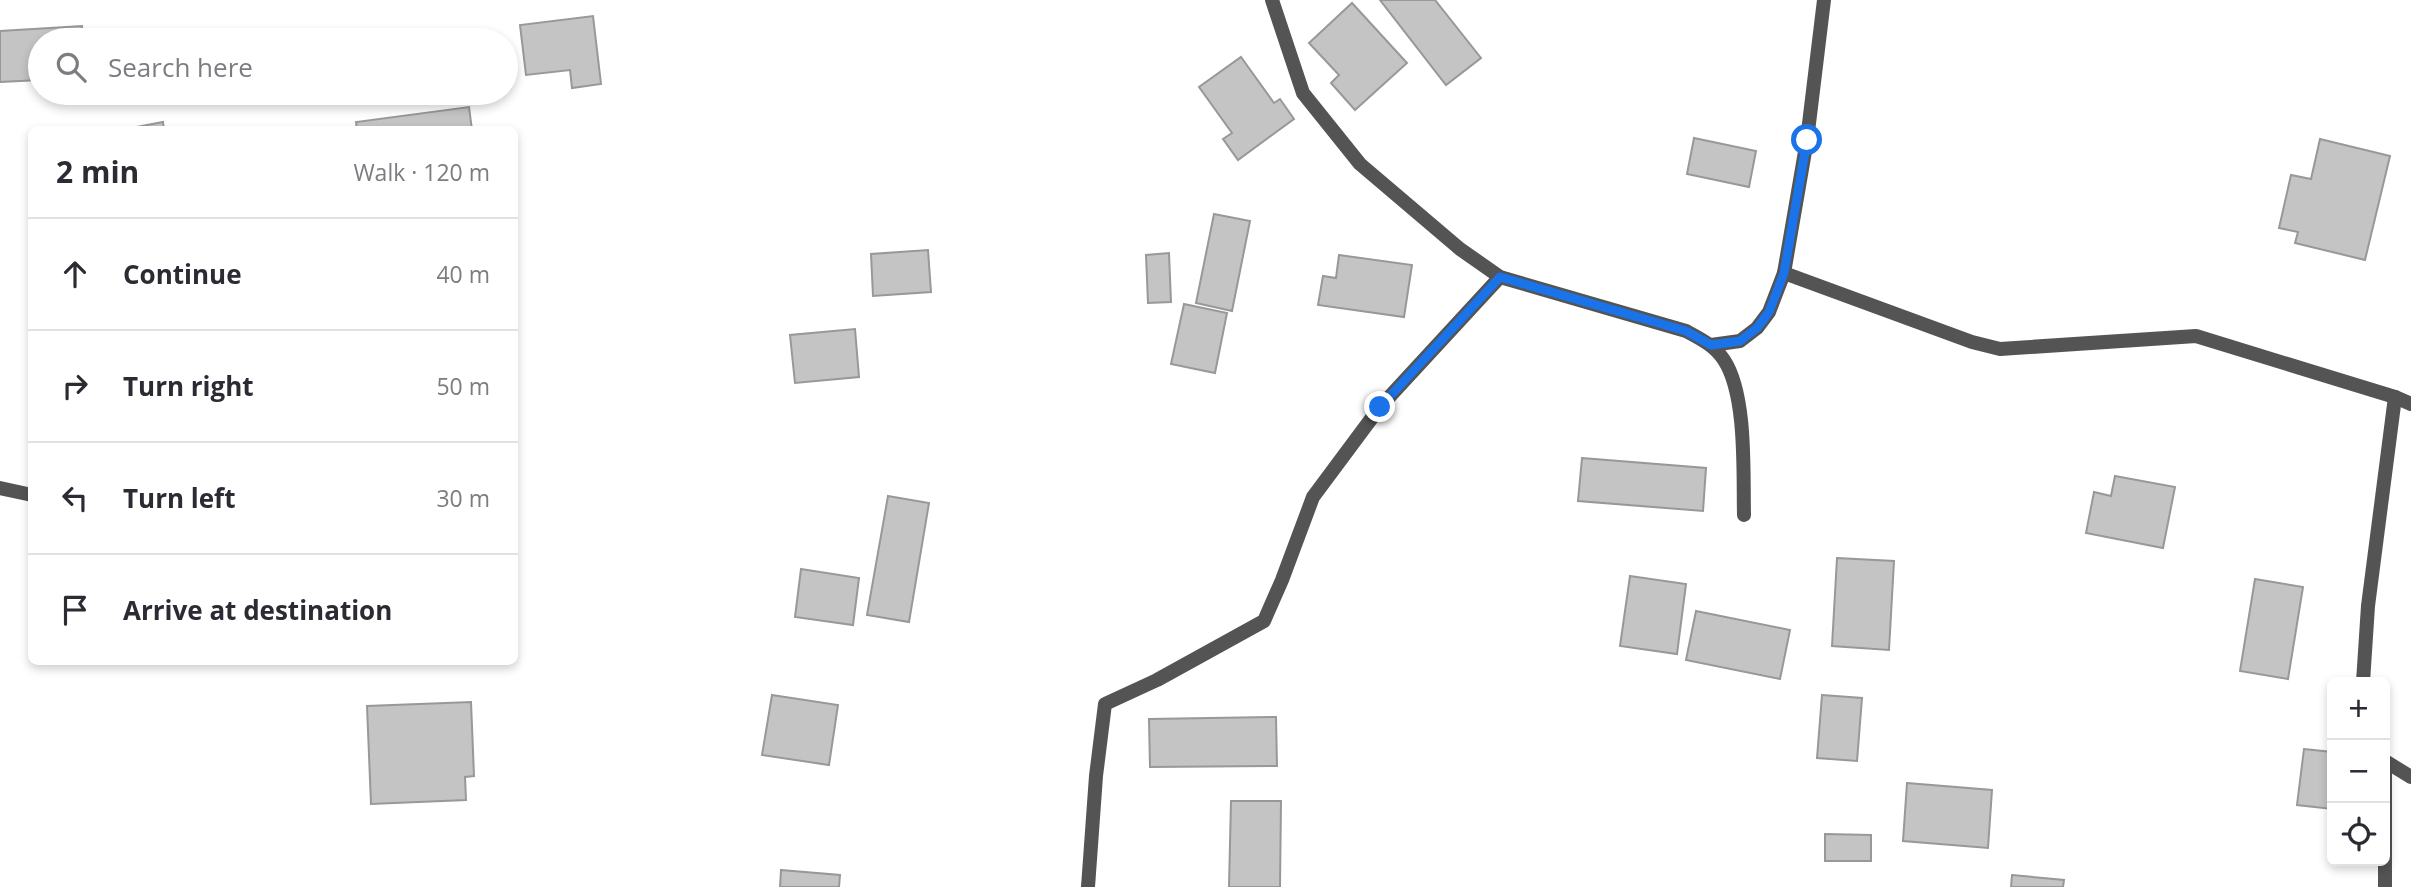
<!DOCTYPE html>
<html lang="en">
<head>
<meta charset="utf-8">
<style>
  :root { --surface:#fff; --page:#f7f7f7; --text:#2b2b33; --muted:#7c7c81; --line:#e1e1e2 }
  body { margin:0; font-family:"Open Sans",sans-serif; background:var(--page); color:var(--text) }
  .controls { position:absolute; right:21px; bottom:21px; display:grid; overflow:hidden; border-radius:10px; box-shadow:0 4px 10px #0003 }
  .controls button { width:63px; height:63px; display:grid; place-items:center; padding:0; border:0; border-bottom:2px solid var(--line); background:var(--surface); color:var(--text); font:35px sans-serif }
  .stop { position:absolute; width:21px; height:21px; margin:-16px; border:5px solid #1a73e8; border-radius:50%; background:#fff }
  .stop.end { background:#1a73e8; border-color:#fff; box-shadow:0 2px 7px #0008 }
  .list { margin:0; padding:0; list-style:none }
  h2 { display:flex; justify-content:space-between; align-items:center; height:91px; margin:0; padding:0 28px; font-size:30px }
  h2 small { font-size:23px; font-weight:400; color:var(--muted) }
  .list li { display:grid; grid-template-columns:46px 1fr auto; gap:21px; align-items:center; box-sizing:border-box; height:112px; padding:0 28px; border-top:2px solid var(--line) }
  .list b { display:block; font-size:26px; white-space:nowrap }
  .list em { font-size:23px; font-style:normal; color:var(--muted) }
  .icon { flex:none; width:38px; height:38px; fill:none; stroke:currentColor; stroke-width:2; stroke-linecap:round; stroke-linejoin:round }
  .map { position:relative; flex:none; width:2411px; height:887px; overflow:hidden }
  .search { position:absolute; background:var(--surface); box-shadow:0 4px 10px #0003; left:28px; top:28px; width:490px; height:77px; display:flex; align-items:center; gap:18px; box-sizing:border-box; padding:0 24px; border-radius:38px; color:var(--muted); font-size:26px }
  .panel { position:absolute; background:var(--surface); box-shadow:0 4px 10px #0003; left:28px; top:126px; width:490px; height:539px; border-radius:10px }
  .map>svg:first-child { display:block }
  .building { fill:#c4c4c4; stroke:#989898; stroke-width:2 }
  .lines { fill:none; stroke-linecap:round; stroke-linejoin:round }
  .minor { stroke:#545454; stroke-width:14 }
  .route { stroke:#1a73e8; stroke-width:9 }
</style>
</head>
<body>
<div class="map">
<svg width="2411" height="887" viewBox="0 0 2411 887">
  <rect width="100%" height="100%" fill="#fff"/>
  <g class="building">
    <polygon points="1380,0 1435,0 1481,58 1446,85"/>
    <polygon points="1352,3 1407,63 1355,110 1331,83 1339,75 1309,43"/>
    <polygon points="593,16 601,84 572,88 570,70 526,75 520,25"/>
    <polygon points="82,26 83,40 40,40 40,80 0,82 0,31"/>
    <polygon points="1241,57 1274,103 1280,99 1294,119 1238,160 1223,139 1232,133 1199,87"/>
    <polygon points="469,107 472,130 357,130 356,122"/>
    <polygon points="163,122 164,130 121,130"/>
    <polygon points="1694,138 1756,151 1749,187 1687,174"/>
    <polygon points="2320,139 2390,156 2365,260 2295,243 2298,232 2279,228 2291,175 2311,179"/>
    <polygon points="1214,214 1250,221 1232,311 1196,303"/>
    <polygon points="928,250 931,292 873,296 871,254"/>
    <polygon points="1169,253 1171,302 1148,303 1146,255"/>
    <polygon points="1339,255 1412,265 1404,317 1318,305 1323,276 1336,278"/>
    <polygon points="1184,304 1227,313 1215,373 1171,364"/>
    <polygon points="855,329 859,377 795,383 790,335"/>
    <polygon points="1582,458 1706,468 1703,511 1578,501"/>
    <polygon points="2115,476 2175,487 2163,548 2086,533 2094,492 2111,496"/>
    <polygon points="888,496 929,503 909,622 867,615"/>
    <polygon points="1837,558 1894,561 1889,650 1832,646"/>
    <polygon points="801,569 859,578 853,625 795,617"/>
    <polygon points="1630,576 1686,584 1677,654 1620,646"/>
    <polygon points="2255,579 2303,587 2288,679 2240,671"/>
    <polygon points="1696,611 1790,630 1780,679 1686,660"/>
    <polygon points="772,695 838,705 829,765 762,755"/>
    <polygon points="1822,695 1862,698 1857,761 1817,758"/>
    <polygon points="471,702 474,776 465,777 466,800 371,804 367,706"/>
    <polygon points="1276,717 1277,766 1150,767 1149,719"/>
    <polygon points="2304,749 2332,752 2332,809 2297,805"/>
    <polygon points="1907,783 1992,790 1988,848 1903,841"/>
    <polygon points="1231,801 1281,801 1280,887 1229,887"/>
    <polygon points="1825,834 1871,835 1871,861 1825,861"/>
    <polygon points="781,870 840,875 839,887 780,887"/>
    <polygon points="2012,875 2064,880 2063,887 2011,887"/>
  </g>
  <g class="lines">
    <g class="minor">
      <path d="M 1272,0 L 1303,93 L 1360,164 L 1460,249 L 1500,277 L 1686,331 C 1701,339 1715,346 1724,360 C 1747,395 1743,473 1744,515"/>
      <polyline points="1784,273 1972,342 2000,349 2196,336 2395,397 2411,404"/>
      <polyline points="1711,345 1740,341 1757,328 1769,312 1784,273 1807,140 1824,0"/>
      <polyline points="0,488 32,495"/>
      <polyline points="2363,682 2368,606 2395,397"/>
      <polyline points="2385,761 2385,887"/>
      <polyline points="2385,761 2411,777"/>
      <polyline points="1088,887 1096,776 1105,704 1157,680 1264,621 1282,580 1313,497 1380,407 1500,277"/>
    </g>
  </g>
  <g class="lines">
    <polyline class="route" points="1380,407 1500,277 1686,331 1711,345 1740,341 1757,328 1769,312 1784,273 1807,140"/>
  </g>
</svg>
<div class="controls">
<button>+</button>
<button>−</button>
<button><svg class="icon" aria-label="locate" viewBox="0 0 24 24"><circle cx="12" cy="12" r="6"/><path d="M12 2v4M12 18v4M2 12h4M18 12h4"/></svg></button>
</div>
<div class="stop" style="left:1807px;top:140px"></div>
<div class="stop end" style="left:1380px;top:407px"></div>
<div class="search"><svg class="icon" aria-label="search" viewBox="0 0 24 24"><circle cx="10" cy="10" r="6"/><path d="M15 15l6 6"/></svg>Search here</div>
<section class="panel">
<h2>2 min<small>Walk · 120 m</small></h2>
<ul class="list">
<li><svg class="icon" aria-label="ahead" viewBox="0 0 24 24"><path d="M12 20V5M6 11l6-6 6 6"/></svg><div><b>Continue</b></div><em>40 m</em></li>
<li><svg class="icon" aria-label="right" viewBox="0 0 24 24"><path d="M7 20v-9h11M14 6l5 5-5 5"/></svg><div><b>Turn right</b></div><em>50 m</em></li>
<li><svg class="icon" aria-label="left" viewBox="0 0 24 24"><path d="M17 20v-9H6M10 6l-5 5 5 5"/></svg><div><b>Turn left</b></div><em>30 m</em></li>
<li><svg class="icon" aria-label="arrive" viewBox="0 0 24 24"><path d="M6 21V4h12l-3 4 3 4H6"/></svg><div><b>Arrive at destination</b></div></li>
</ul>
</section>
</div>
</body>
</html>
